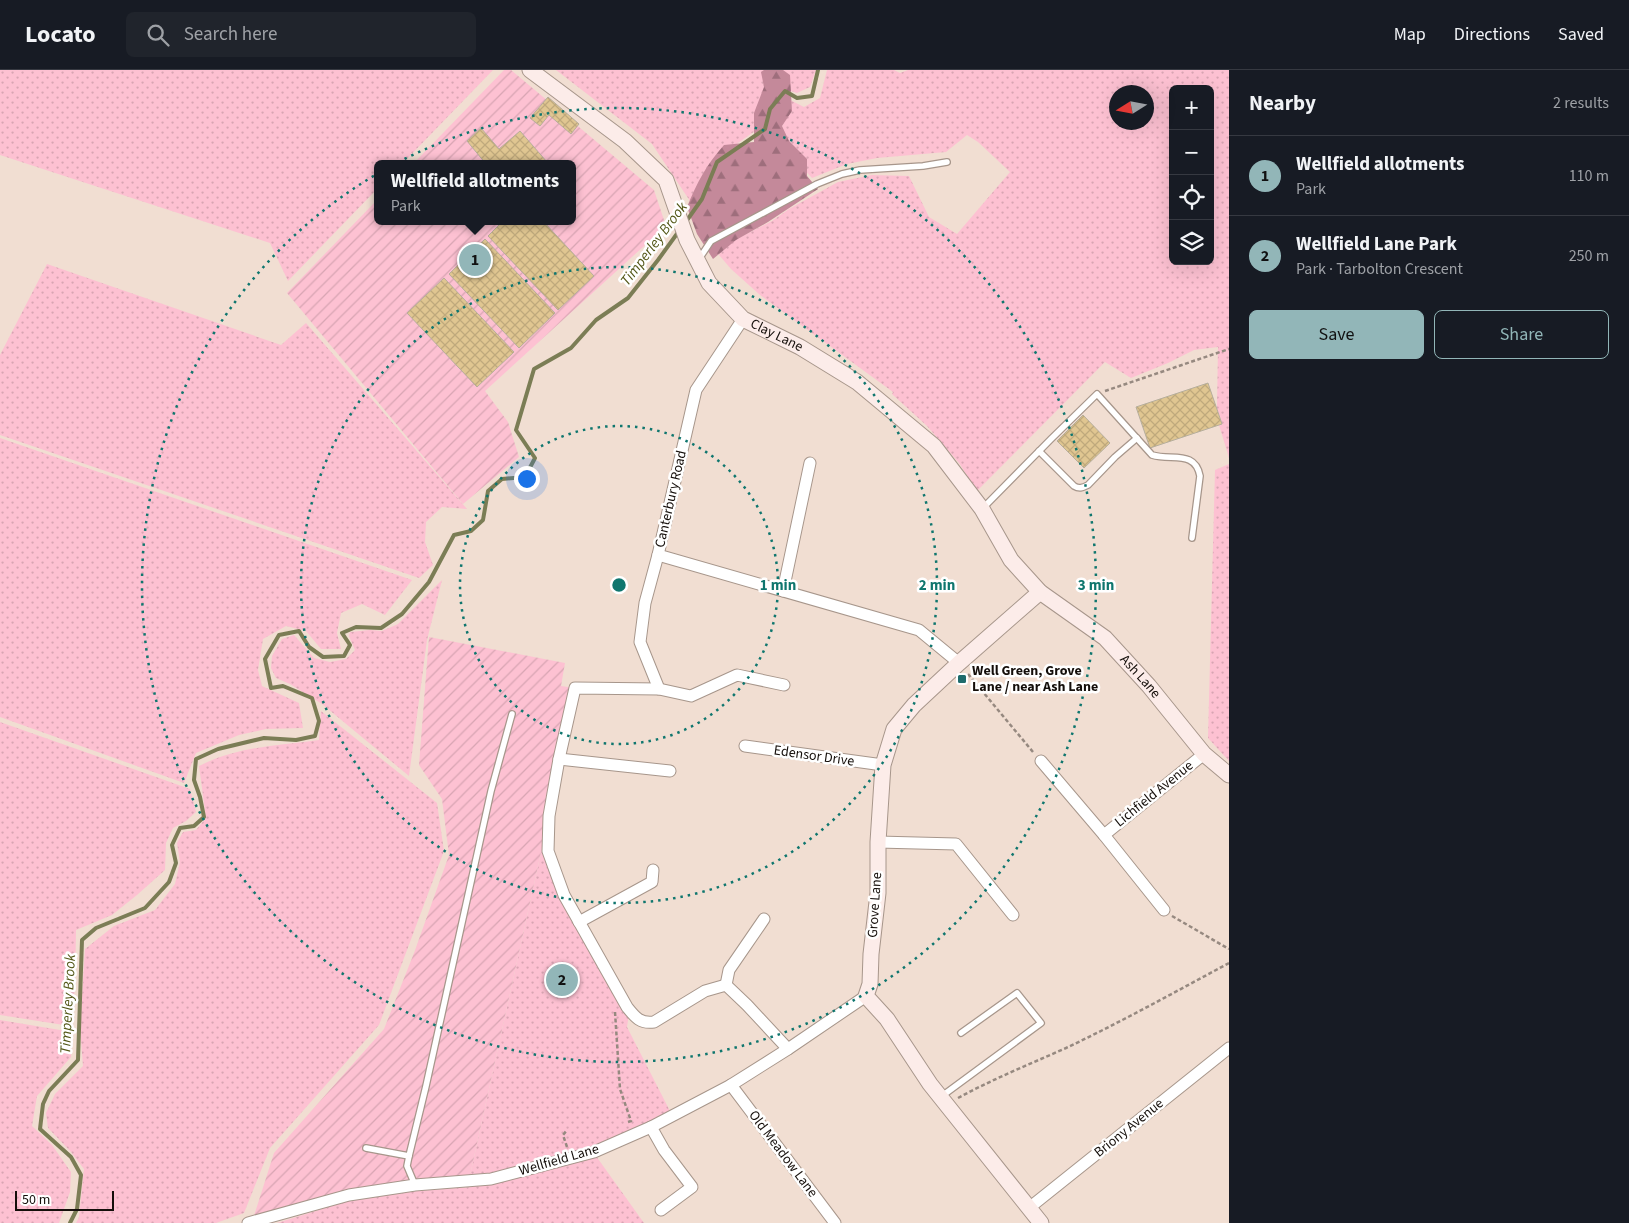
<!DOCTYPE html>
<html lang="en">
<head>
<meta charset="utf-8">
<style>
  :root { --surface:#171b24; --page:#20242c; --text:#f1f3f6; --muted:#9ea1a6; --line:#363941; --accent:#92b6b8 }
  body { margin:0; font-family:"Source Sans 3",sans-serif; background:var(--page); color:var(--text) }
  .controls { position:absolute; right:15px; top:15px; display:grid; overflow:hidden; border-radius:8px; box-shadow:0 5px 20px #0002 }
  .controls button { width:45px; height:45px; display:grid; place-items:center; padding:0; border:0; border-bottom:1px solid var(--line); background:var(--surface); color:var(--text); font:25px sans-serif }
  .compass { position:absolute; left:1109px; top:15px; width:45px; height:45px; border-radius:50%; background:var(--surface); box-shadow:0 5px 20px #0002; rotate:259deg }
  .scale { position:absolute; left:15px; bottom:12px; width:99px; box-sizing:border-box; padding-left:5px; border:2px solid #140e0a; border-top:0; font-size:14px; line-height:18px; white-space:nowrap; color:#140e0a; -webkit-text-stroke:4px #fff; paint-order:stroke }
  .you { position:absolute; left:526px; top:408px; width:18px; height:18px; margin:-12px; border:4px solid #fff; border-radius:50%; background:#1a73e8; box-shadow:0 0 0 8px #1a73e833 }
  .badge { display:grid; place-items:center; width:32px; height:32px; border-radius:50%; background:var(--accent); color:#111; font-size:16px; font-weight:700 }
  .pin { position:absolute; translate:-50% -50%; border:2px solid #fff; box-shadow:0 1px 5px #0006 }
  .popup { position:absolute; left:374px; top:90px; width:202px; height:65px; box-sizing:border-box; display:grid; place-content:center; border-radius:8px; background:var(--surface); filter:drop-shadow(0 1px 4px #0005); font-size:16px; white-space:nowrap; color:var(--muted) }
  .popup b { font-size:19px; color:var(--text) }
  .popup::after { content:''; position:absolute; left:50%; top:100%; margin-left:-10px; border:10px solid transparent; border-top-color:var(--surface) }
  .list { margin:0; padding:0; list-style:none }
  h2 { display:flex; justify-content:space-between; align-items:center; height:65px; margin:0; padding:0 20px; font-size:21px }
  h2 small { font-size:16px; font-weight:400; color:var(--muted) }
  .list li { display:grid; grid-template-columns:32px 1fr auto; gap:15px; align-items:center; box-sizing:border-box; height:80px; padding:0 20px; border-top:1px solid var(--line) }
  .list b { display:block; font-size:19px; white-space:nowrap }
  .list p { margin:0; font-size:16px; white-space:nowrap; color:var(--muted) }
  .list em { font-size:16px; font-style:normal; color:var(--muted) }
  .actions { display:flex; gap:10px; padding:15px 20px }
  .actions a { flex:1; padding:11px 0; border:1px solid var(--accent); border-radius:8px; text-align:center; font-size:18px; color:var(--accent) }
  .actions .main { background:var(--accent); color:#111 }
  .icon { flex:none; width:28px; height:28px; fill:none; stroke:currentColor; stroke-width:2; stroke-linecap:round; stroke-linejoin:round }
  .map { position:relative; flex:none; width:1229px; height:1153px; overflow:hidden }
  header { display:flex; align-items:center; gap:30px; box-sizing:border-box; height:70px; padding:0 25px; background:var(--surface); border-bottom:1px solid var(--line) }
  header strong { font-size:24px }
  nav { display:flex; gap:28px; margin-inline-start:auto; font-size:18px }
  .search { width:350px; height:45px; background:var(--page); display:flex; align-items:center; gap:12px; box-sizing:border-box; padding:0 18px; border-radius:8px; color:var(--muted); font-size:19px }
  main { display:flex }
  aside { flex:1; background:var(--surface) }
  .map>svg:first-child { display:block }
  .grass { fill:url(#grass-dots); fill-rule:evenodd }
  .forest { fill:url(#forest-firs) }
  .garden { fill:url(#garden-furrows) }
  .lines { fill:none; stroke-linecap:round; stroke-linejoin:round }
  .stream { stroke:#7b7d55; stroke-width:4 }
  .building { fill:url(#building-cross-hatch); stroke:#b6ae9c }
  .lane-casing { stroke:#a7968b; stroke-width:8 }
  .street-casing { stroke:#a7968b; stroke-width:13 }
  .secondary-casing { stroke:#a7968b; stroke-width:17 }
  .path { stroke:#968980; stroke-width:2.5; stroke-dasharray:4 2.5; stroke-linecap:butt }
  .lane { stroke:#fff; stroke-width:5.5 }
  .street { stroke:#fff; stroke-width:11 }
  .secondary { stroke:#fcece9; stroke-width:15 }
  .ring { fill:none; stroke:#0f766e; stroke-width:2.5; stroke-dasharray:2.5 5 }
  .poi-dot { fill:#1e6b6c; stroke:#fff; stroke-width:2 }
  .labels { text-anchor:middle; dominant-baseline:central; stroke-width:5; stroke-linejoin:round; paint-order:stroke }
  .street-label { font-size:14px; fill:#140e0a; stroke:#fff }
  .poi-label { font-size:14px; font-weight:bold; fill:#140e0a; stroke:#fff; text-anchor:start }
  .water-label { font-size:15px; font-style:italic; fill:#535717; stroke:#fff }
  .centre { fill:#0f766e; stroke:#fff; stroke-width:2.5 }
  .ring-label { font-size:15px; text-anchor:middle; font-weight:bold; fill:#0f766e; stroke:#fff; stroke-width:5; stroke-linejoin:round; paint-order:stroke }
</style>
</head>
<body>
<header>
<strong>Locato</strong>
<div class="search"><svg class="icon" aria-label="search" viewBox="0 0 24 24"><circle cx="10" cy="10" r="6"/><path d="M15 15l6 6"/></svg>Search here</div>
<nav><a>Map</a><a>Directions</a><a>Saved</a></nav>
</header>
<main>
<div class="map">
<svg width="1229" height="1153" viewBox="0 0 1229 1153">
  <defs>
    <pattern id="grass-dots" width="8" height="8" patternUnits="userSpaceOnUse" patternTransform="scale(1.25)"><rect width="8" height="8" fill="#fdc1d2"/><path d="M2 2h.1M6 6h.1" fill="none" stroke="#d8a5b3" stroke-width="1.8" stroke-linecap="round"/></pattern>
    <pattern id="forest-firs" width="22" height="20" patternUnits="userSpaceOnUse" patternTransform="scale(1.25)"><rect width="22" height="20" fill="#c4899a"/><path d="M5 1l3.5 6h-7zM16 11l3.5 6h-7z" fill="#9e6e7c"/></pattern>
    <pattern id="garden-furrows" width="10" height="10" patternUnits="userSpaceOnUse" patternTransform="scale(1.25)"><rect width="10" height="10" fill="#fdc1d2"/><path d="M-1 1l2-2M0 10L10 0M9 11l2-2" fill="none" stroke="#d8a5b3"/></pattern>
    <pattern id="building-cross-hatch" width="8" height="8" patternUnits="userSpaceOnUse" patternTransform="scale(1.25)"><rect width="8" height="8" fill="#e0c691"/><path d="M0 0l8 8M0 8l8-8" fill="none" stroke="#bfa97c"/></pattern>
  </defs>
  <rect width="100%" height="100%" fill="#f1ded2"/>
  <g class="grass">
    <polygon points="0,0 493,0 402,94 378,94 377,119 288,211 270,173 0,85"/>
    <polygon points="556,0 816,0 810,17 797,23 781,18 762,56 711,92 692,134 652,74"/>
    <path d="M 827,0 L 894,0 L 900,3 L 908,0 L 1229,0 L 1229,388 L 1219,355 L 1222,354 L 1217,338 L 1218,277 L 1194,280 L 1168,293 L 1131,308 L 1105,292 L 977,421 L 959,393 L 927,356 L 892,324 L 893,322 L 760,225 L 731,199 L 719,185 L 723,176 L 772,151 L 789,139 L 838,112 L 872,105 L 909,106 L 929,147 L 957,164 L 1010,102 L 978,72 L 967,65 L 946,82 L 877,88 L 847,94 L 812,108 L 781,75 L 784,27 L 804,37 L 820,28 ZM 1173,19 L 1210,19 L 1210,191 L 1173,191 ZM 1116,22 L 1146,22 L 1146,52 L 1116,52 Z"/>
    <polygon points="47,194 281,275 306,253 467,439 442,437 426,452 425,472 433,495 419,508 0,365 0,285"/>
    <polygon points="0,368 412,510 385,545 362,534 341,543 337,563 341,579 321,579 306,561 286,556 263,569 258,600 262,616 299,633 303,658 266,659 239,665 196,683 184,713 0,647"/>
    <polygon points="1229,394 1229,691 1208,668 1215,400"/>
    <polygon points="442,510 427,570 409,706 322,634 290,614 276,608 271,598 272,586 282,569 294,565 314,588 330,592 346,589 355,580 349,566 350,562 370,560 382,561 398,554"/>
    <path d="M 321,641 L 437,733 L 444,781 L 379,955 L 270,1078 L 244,1143 L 216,1153 L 76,1153 L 79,1147 L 84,1099 L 71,1082 L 48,1058 L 46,1043 L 55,1024 L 83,996 L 80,958 L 85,879 L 114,856 L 155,840 L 175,814 L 180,792 L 177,773 L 183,762 L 196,760 L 206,748 L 199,696 C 239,676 276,676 319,670 Z"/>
    <polygon points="0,652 190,719 196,742 186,751 173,758 166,773 165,800 137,825 112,845 76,860 75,918 70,956 0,945"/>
    <polygon points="549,746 548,781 629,944 627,957 672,1045 594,1082 469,1110"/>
    <polygon points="0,950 72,962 71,987 37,1026 32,1056 52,1075 71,1102 70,1122 59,1153 0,1153"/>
    <polygon points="596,1086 644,1153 277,1153 348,1131 417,1121 471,1117"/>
  </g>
  <path class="forest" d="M 764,0 L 783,0 L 790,5 L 792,41 L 782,56 L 789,71 L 807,89 L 807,106 L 818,119 L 768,152 L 736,170 L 713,189 L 697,164 L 687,137 C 697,113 706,95 724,75 L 754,72 L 754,43 L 764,17 L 761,2 Z"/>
  <g class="garden">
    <polygon points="504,0 511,0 654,120 666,156 485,321 508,352 519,387 463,434 287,223 377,130 378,151 572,151 572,94 413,94"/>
    <polygon points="429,567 565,593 561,616 575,618 549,746 469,1110 415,1115 252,1152 274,1083 384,959 414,883 449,785 442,729 419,695"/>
  </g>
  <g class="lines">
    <g class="stream">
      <polyline points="685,153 702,129 717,92 765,59 770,39 785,21 797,28 812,26 818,0"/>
      <polyline points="70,1153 77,1139 81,1105 71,1087 40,1059 43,1034 49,1021 78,990 82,870 96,858 145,838 169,812 176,793 172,775 180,758 194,756 204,747 200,727 194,710 196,689 218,679 264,668 296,670 315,666 319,651 312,628 283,616 271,618 265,589 279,565 299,561 309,577 323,587 344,586 350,575 342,563 356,557 381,558 402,544 429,512 454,465 471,461 483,450 488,421 502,409 525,407 535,388 516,360 534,299 571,278 596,250 628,228 658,190 679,161"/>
    </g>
  </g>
  <g class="building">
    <polygon points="548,27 579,54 571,64 549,45 540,56 530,48"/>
    <polygon points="481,58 499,79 520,61 547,92 545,94 486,94 467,71"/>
    <polygon points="503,151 543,151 594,206 558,240 488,166"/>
    <polygon points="485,169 555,243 519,278 449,204"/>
    <polygon points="444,208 514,282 477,317 407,243"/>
    <polygon points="1208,313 1222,354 1150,378 1136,337"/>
    <polygon points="1083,345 1110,373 1084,398 1057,371"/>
  </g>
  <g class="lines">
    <g class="lane-casing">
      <g id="lane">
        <polyline points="699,189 711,171 817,114 842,104 860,100 923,96 947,92"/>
        <path d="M 1039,381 L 1074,416 C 1079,419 1082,418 1088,415 L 1115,387 L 1137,368"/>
        <path d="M 983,438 L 1051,369 L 1097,324 L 1152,385 C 1172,391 1195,380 1200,406 L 1192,468"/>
        <polyline points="942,1026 1041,953 1017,923 961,963"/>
        <polyline points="366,1078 409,1086"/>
        <polyline points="415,1115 407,1096 409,1086 426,1016 491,721 512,644"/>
      </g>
    </g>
    <g class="street-casing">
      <g id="street">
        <polyline points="658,485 919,560 959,593"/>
        <polyline points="783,521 810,393"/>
        <path d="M 784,615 L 737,605 L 691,626 L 659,619 L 575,618 L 559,689 L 549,746 L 548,781 L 564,825 L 627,937 C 635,947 640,954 654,952 L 705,921 L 726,915 L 747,935 L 788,979"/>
        <polyline points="659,619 640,572 645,533 658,485 696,320 743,249"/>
        <polyline points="745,676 883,695"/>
        <polyline points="559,689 670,701"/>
        <polyline points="1041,691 1104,765 1164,840"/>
        <polyline points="1104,765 1204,684"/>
        <polyline points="878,772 956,774 1013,845"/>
        <polyline points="579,852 652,812 653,800"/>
        <polyline points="726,915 729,900 764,849"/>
        <polyline points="731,1015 835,1153"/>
        <polyline points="651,1057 664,1080 692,1117 661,1140"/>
        <polyline points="1029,1138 1229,978"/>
        <polyline points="248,1153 349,1125 415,1115 491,1109 594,1082 651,1057 731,1015 788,979 866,926"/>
      </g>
    </g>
    <g class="secondary-casing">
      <g id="secondary">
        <path id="s1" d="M 530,0 L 625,71 L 666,110 L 687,170 L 709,213 L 743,249 L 800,277 L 857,312 L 934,376 L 982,439 L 1011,490 L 1040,522 L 1105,568 L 1149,616 L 1204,684 L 1229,705"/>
        <polyline points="1040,522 959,593 914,635 894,659 883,695 878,772 878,823 871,884 870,914 866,926 887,949 930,1014 1041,1153"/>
      </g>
    </g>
    <g class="path">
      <polyline points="1105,321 1229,279"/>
      <polyline points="968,604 1033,682"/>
      <polyline points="1172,846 1229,879"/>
      <polyline points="615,942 620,1019 631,1051 628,1052"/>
      <path d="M 958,1028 C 993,1009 1030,994 1066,978 C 1121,952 1175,922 1229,893"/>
      <polyline points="567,1077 563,1065 567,1060"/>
    </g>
    <use href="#lane" class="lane"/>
    <use href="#street" class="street"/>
    <use href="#secondary" class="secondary"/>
  </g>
  <g class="ring">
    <circle cx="619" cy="515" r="159"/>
    <circle cx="619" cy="515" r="318"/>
    <circle cx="619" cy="515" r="477"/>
  </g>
  <rect class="poi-dot" x="957" y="604" width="10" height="10" rx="2.5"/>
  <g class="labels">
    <g class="street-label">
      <text stroke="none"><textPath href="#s1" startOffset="374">Clay Lane</textPath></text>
      <text transform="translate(671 429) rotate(-77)">Canterbury Road</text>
      <text stroke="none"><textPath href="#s1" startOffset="880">Ash Lane</textPath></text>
      <text transform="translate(814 686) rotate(8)">Edensor Drive</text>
      <text transform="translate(1154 724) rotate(-39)">Lichfield Avenue</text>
      <text transform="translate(875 835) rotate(-86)">Grove Lane</text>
      <text transform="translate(1129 1058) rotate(-39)">Briony Avenue</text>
      <text transform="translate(783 1084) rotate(53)">Old Meadow Lane</text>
      <text transform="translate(559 1090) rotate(-16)">Wellfield Lane</text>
    </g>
    <g class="poi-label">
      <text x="972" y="601">Well Green, Grove<tspan x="972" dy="16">Lane / near Ash Lane</tspan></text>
    </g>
    <g class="water-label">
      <text transform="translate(654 174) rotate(-53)">Timperley Brook</text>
      <text transform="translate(68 934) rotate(-87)">Timperley Brook</text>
    </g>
  </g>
  <circle cx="619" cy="515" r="8" class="centre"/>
  <g class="ring-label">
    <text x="778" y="520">1 min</text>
    <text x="937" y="520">2 min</text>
    <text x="1096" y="520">3 min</text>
  </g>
</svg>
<div class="controls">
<button>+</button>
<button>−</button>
<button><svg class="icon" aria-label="locate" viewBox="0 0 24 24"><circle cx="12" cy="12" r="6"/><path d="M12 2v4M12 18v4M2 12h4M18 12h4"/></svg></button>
<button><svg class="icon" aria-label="layers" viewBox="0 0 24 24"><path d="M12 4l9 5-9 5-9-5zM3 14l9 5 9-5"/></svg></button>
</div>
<svg class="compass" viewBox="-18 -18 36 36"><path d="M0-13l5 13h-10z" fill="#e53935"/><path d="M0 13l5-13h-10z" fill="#9ea1a6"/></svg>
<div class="scale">50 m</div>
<div class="you"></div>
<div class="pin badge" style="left:475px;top:190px">1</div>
<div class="popup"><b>Wellfield allotments</b>Park</div>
<div class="pin badge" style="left:562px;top:910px">2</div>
</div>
<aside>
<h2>Nearby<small>2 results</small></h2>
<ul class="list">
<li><span class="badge">1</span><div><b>Wellfield allotments</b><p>Park</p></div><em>110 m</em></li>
<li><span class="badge">2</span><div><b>Wellfield Lane Park</b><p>Park · Tarbolton Crescent</p></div><em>250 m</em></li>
</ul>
<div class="actions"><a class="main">Save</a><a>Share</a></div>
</aside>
</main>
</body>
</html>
